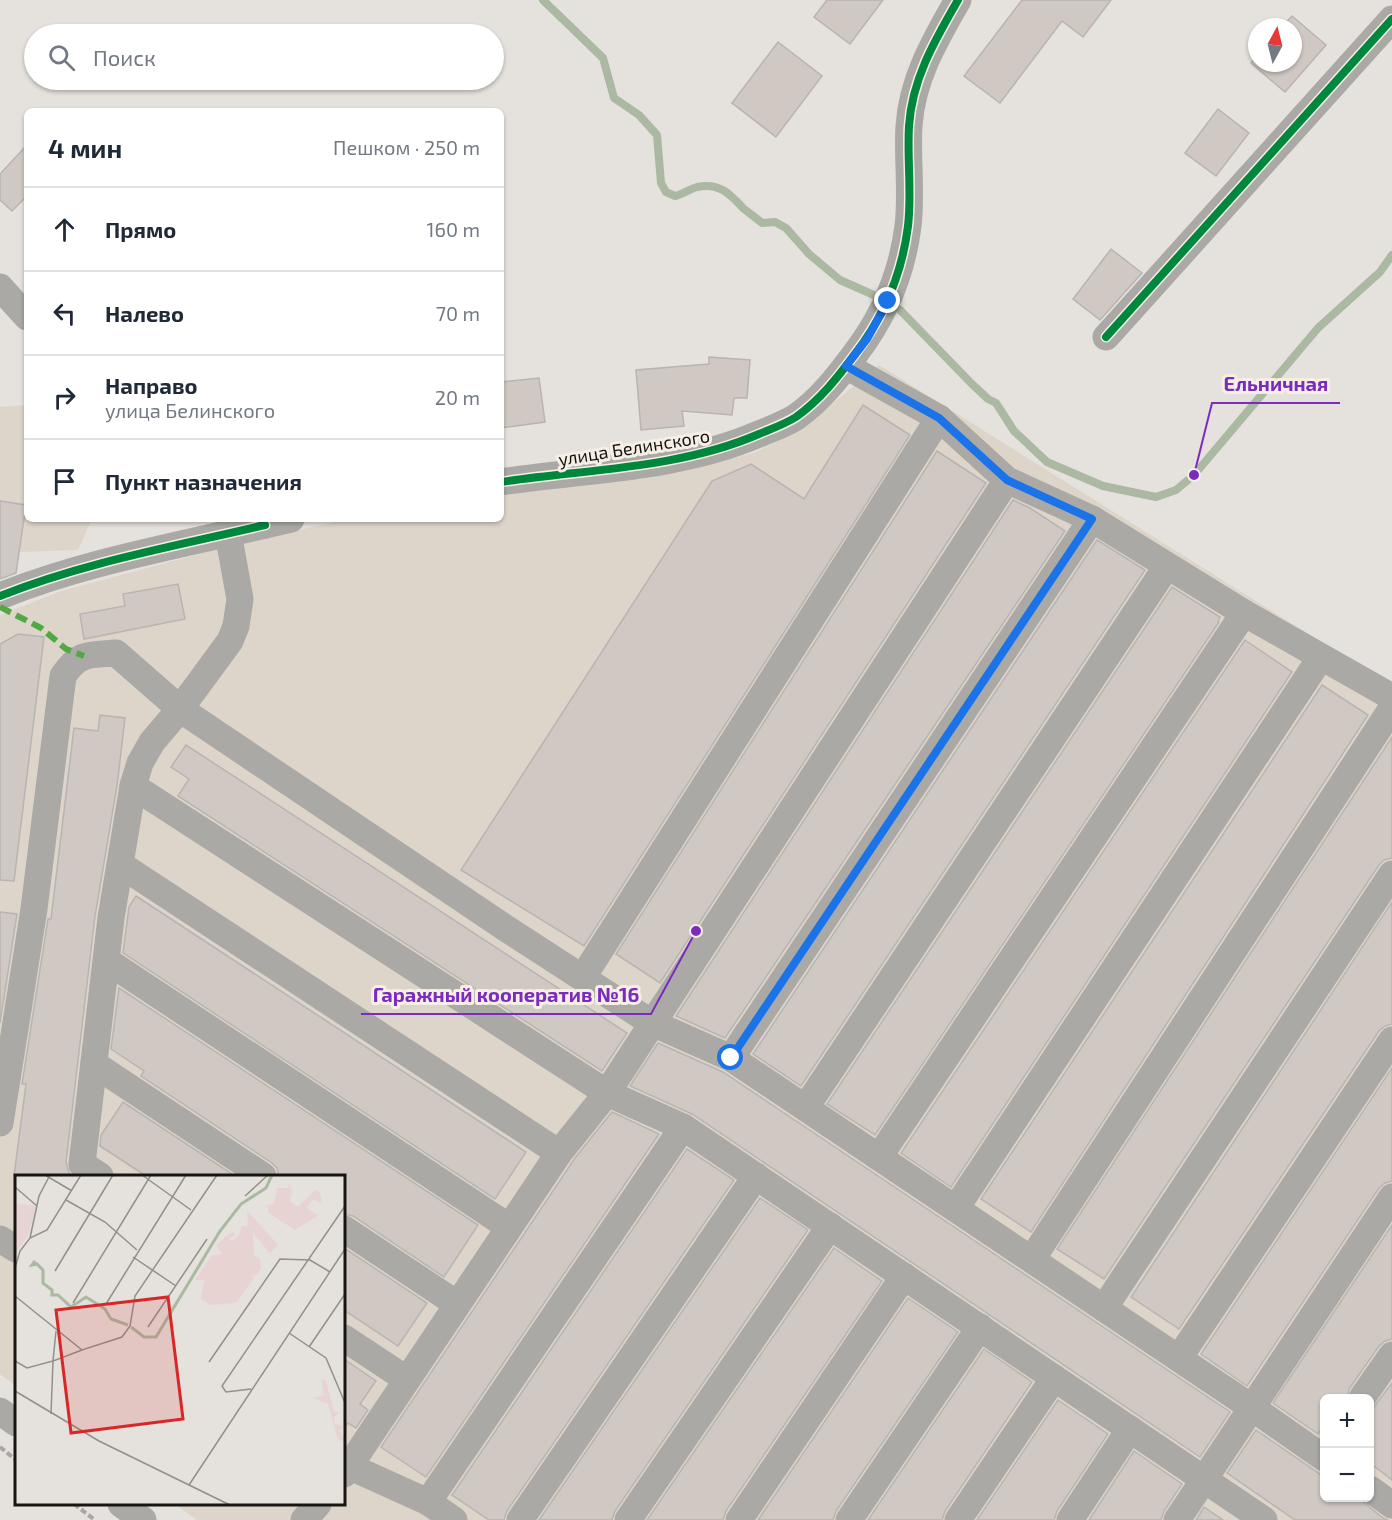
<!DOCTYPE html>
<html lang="ru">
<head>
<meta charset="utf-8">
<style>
  :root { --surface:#fff; --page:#f2f2f3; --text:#1f2937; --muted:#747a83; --line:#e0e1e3 }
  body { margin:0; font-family:"Exo 2",sans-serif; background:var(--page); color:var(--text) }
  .controls { position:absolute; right:18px; bottom:18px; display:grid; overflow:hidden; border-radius:9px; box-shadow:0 2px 4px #0004 }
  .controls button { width:54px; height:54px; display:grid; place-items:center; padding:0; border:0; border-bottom:2px solid var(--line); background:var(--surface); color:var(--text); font:30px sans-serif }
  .compass { position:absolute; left:1248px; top:18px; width:54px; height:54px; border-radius:50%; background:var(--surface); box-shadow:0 2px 4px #0004; rotate:7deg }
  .stop { position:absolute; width:18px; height:18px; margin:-14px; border:4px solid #1a73e8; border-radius:50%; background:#fff }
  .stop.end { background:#1a73e8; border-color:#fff; box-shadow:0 2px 6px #0008 }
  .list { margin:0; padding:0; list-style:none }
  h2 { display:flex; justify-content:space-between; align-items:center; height:78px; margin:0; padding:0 24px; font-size:26px }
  h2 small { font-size:20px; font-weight:400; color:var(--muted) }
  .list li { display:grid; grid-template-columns:39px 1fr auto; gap:18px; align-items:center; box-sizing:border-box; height:84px; padding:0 24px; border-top:2px solid var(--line) }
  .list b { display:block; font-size:22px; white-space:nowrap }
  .list p { margin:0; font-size:20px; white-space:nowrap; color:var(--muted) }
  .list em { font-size:20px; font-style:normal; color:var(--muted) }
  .icon { flex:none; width:33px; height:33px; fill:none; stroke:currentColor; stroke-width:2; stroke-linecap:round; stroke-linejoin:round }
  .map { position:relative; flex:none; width:1392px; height:1520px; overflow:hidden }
  .search { position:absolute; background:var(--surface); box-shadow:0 2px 4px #0004; left:24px; top:24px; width:480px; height:66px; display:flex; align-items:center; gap:15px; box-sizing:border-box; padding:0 21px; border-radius:33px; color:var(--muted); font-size:22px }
  .panel { position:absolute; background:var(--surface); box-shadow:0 2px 4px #0004; left:24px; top:108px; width:480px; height:414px; border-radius:9px }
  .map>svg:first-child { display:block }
  .built { fill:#ddd5ca; fill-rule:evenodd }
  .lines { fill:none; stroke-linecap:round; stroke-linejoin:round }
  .stream { stroke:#abb8a2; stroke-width:8 }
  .building { fill:#d0c8c3; stroke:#b8b4b1; stroke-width:1.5 }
  .path { stroke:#a8a7a5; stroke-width:4; stroke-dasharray:6 3; stroke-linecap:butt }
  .minor { stroke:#aaa9a6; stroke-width:27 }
  .quiet { stroke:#52a842; stroke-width:6; stroke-dasharray:12 6; stroke-linecap:butt }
  .cycleway-casing { stroke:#f6efe5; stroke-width:11 }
  .cycleway { stroke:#00873e; stroke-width:8 }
  .route { stroke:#1a73e8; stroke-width:8 }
  .labels { text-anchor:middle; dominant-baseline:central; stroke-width:6; stroke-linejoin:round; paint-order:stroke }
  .street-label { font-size:18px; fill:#171411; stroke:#f6efe5 }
  .inset-river { fill:none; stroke:#abb8a2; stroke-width:3 }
  .inset-road { fill:none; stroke:#938f8b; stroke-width:1.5 }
  .view { fill:#d62828; fill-opacity:0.15; stroke:#d62828; stroke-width:3 }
  .inset-edge { fill:none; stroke:#171411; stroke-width:3 }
  .leader { fill:none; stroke:#7b2cbf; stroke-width:2 }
  .callout-dot { fill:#7b2cbf; stroke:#f6efe5; stroke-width:2 }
  .callout-label { font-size:20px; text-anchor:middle; font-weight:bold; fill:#7b2cbf; stroke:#f6efe5; stroke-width:6; stroke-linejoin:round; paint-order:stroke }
</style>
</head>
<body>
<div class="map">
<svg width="1392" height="1520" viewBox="0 0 1392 1520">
  <rect width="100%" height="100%" fill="#e5e1dc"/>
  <g class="built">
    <path d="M 879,365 L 1392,686 L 1392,1520 L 197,1520 L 175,1504 L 344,1504 L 344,1176 L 16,1176 L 16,1386 L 0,1374 L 0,615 L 61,591 L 248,541 L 349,519 L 501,519 L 501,495 L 678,473 L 756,452 L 802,429 ZM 1324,1398 L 1370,1398 L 1370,1498 L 1324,1498 Z"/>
    <polygon points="27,405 27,519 92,519 78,550 19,552 0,562 0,407"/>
  </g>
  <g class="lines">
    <g class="stream">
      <path d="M 543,0 L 603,58 L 614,98 L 639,115 L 657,135 L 661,183 L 666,192 L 675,196 C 683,194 690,189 697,187 C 719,182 730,194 743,208 C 749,213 756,218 762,223 L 775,222 L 786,228 L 809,254 L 840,280 L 876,296"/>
      <polyline points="900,310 971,383 988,399 996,403 1014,431 1047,462 1103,486 1156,497 1176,490 1194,475 1318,328 1380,272 1392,255"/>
    </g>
  </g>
  <g class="building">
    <polygon points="827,0 883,0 850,44 814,17"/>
    <polygon points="1022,0 1111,0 1083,37 1062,21 1000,103 964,76"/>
    <polygon points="1292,16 1326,45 1285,92 1251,63 1257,56 1257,63 1293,63 1293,27 1282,27"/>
    <polygon points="778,42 822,76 776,137 732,103"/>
    <polygon points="1218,109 1249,133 1216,176 1185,153"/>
    <polygon points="27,145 27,196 12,211 0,200 0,174"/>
    <polygon points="1111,249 1142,273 1100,320 1073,299"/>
    <polygon points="709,357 750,360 747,398 734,398 732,415 682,411 684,426 641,430 636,370 709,364"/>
    <polygon points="539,378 545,422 501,428 501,382"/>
    <polygon points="863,405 910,435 584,946 461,870 712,481 751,464 804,499"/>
    <polygon points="937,451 986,483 660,983 616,954"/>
    <polygon points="1013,500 1030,508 1065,531 725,1038 676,1016"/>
    <polygon points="0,501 26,505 16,573 0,579"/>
    <polygon points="1097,540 1145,570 801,1086 753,1054"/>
    <polygon points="178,584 185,619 84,639 80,614 125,606 123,594"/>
    <polygon points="1172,587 1220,617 1218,621 1219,622 875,1135 827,1104"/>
    <polygon points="18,634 44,637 14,881 0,880 0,644"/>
    <polygon points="1245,640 1292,672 951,1187 901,1153"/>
    <polygon points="1322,685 1368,715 1031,1232 981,1199"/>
    <polygon points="100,715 125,718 117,786 95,916 66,1162 70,1176 14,1176 26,1084 22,1084 48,919 51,919 74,728 98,731"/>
    <polygon points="1392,737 1392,858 1384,860 1379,865 1104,1279 1057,1249"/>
    <polygon points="186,745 627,1033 602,1071 178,796 189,779 171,767"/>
    <polygon points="136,896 526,1152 495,1199 123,953 129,907"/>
    <polygon points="1392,902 1392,1024 1385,1026 1379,1031 1179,1329 1131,1297"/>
    <polygon points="0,912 17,914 0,1023"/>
    <polygon points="119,988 478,1225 444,1277 353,1216 344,1214 344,1176 279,1176 277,1168 272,1163 141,1076 144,1071 111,1049"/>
    <polygon points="658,1043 723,1072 1230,1412 1200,1457 692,1114 630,1086"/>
    <polygon points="1392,1068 1392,1181 1385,1183 1379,1188 1247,1386 1201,1354"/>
    <polygon points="123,1102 235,1176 146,1176 100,1146 101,1135"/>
    <polygon points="612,1112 659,1134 426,1477 381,1447 575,1158"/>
    <polygon points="687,1149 734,1180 507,1511 504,1520 489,1520 452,1495"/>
    <polygon points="760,1198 808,1230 615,1511 612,1520 539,1520"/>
    <polygon points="1392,1225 1392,1339 1385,1341 1379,1346 1349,1389 1347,1398 1324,1398 1324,1425 1318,1434 1273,1403"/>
    <polygon points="344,1248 427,1303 398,1346 344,1310"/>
    <polygon points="834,1248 882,1281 726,1511 723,1520 647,1520"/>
    <polygon points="908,1298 958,1332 836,1511 833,1520 758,1520"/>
    <polygon points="984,1349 1032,1382 945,1511 942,1520 868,1520"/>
    <polygon points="344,1359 376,1381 360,1404 368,1410 356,1428 348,1423 344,1429"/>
    <polygon points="1392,1383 1392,1480 1370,1463 1370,1412"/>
    <polygon points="1058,1400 1108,1434 1057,1511 1054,1520 977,1520"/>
    <polygon points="1256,1430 1324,1477 1324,1497 1357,1497 1383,1518 1388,1520 1295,1520 1227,1473"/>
    <polygon points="1134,1451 1182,1484 1164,1511 1161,1520 1089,1520"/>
    <polygon points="1204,1507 1223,1520 1196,1520"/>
  </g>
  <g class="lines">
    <g class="path">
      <polyline points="0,1447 16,1460"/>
      <polyline points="74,1504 95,1520"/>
    </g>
    <g class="minor">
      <polyline points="0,287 27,317"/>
      <polyline points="1106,337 1392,19"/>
      <polyline points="846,366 939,418 1007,480 1092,519 1244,613 1392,697"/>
      <path d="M 501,482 C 587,469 678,469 759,434 C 771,429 785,424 796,417 C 820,400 838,377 855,354 C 885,315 902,274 908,226 C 912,193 907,159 909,126 C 912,79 935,40 958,0"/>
      <polyline points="257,519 265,525 291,519"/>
      <path d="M 0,596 C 85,562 176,546 265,525"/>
      <polyline points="133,786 607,1093 683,1127 1264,1520"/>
      <polyline points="121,865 559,1153"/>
      <polyline points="107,961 509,1227"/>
      <polyline points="583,977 939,418"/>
      <polyline points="731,1058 1092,519"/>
      <polyline points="94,1064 263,1176"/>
      <polyline points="806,1107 1167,566"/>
      <path d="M 0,1123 L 34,909 L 63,676 C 79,652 89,655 116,653 L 180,709 L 507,929 L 652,1023 L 731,1058 L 1251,1407 L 1324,1458"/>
      <polyline points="879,1157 1244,613"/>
      <polyline points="100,1176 82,1164 111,918 133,786 140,763 152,742 180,709 230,641 236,626 240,599 228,533"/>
      <polyline points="956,1208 1321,657"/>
      <polyline points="344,1229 457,1304"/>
      <polyline points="0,1239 16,1249"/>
      <polyline points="1032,1259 1392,708"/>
      <polyline points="1104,1308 1392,874"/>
      <polyline points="344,1338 406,1379"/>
      <polyline points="1179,1358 1392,1040"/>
      <polyline points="1362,1398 1392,1355"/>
      <polyline points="0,1411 16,1423"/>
      <polyline points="344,1464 428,1502 454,1520"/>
      <polyline points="344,1474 559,1153 607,1093 1007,480"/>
      <polyline points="1370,1489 1392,1505"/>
      <polyline points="428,1502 683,1127"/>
      <polyline points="121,1504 143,1520"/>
      <polyline points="304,1520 318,1504"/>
      <polyline points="520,1520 756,1176"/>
      <polyline points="628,1520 830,1226"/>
      <polyline points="739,1520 904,1276"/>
      <polyline points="849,1520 980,1327"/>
      <polyline points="958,1520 1054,1378"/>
      <polyline points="1070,1520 1130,1429"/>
      <polyline points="1177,1520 1392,1197"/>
    </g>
    <polyline class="quiet" points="0,607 41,628 66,649 84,656"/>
    <g class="cycleway-casing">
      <g id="cycleway">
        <polyline points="1106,337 1392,19"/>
        <path d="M 501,482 C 587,469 678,469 759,434 C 771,429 785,424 796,417 C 820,400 838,377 855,354 C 885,315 902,274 908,226 C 912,193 907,159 909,126 C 912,79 935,40 958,0"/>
        <path d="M 0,596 C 85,562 176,546 265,525"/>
      </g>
    </g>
    <use href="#cycleway" class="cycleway"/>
  </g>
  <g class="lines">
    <polyline class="route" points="731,1058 1092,519 1007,480 939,418 846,366 867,339 888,301"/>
  </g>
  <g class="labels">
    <g class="street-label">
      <text transform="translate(634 447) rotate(-9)">улица Белинского</text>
    </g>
  </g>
  <g transform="translate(15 1175)">
    <rect width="330" height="330" fill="#e5e1dc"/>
    <path d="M 274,8 L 277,16 L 275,26 L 283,32 L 300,15 L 305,17 L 307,29 L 298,24 L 292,33 L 303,41 L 280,55 L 254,38 L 252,30 L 259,29 L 262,13 L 273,13 ZM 0,28 L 21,31 L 13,61 L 0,78 ZM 232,35 L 263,70 L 255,78 L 238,58 L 239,80 L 245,84 L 246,94 L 241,101 L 236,100 L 239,103 L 221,128 L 196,130 L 186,124 L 189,105 L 180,105 L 197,80 L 208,79 L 201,71 L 211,61 L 218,57 L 220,61 L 213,63 L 217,66 L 225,59 L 226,52 L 233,50 ZM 306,204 L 311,206 L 319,237 L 324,237 L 319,243 L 320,249 L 330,252 L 324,255 L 330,264 L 329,273 L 329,266 L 323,265 L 313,229 L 298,223 L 309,220 Z" fill="#e8d3d3"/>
    <path class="inset-river" d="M 20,86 L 17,90 L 22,89 L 28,95 L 28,108 L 37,115 L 37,120 L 43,120 L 56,132 L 71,122 L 90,134 L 96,144 L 113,150M 116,152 L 129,162 L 141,162 L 205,56 L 226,29 L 251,13 L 257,0"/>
    <path class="inset-road" d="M 30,0 L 57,16M 127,0 L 176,35M 0,12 L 22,31M 230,21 L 253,0M 51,25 L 90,47 L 122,75M 15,63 L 24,21 L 35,0M 118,82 L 161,111M 0,93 L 5,76 L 15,63 L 32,55 L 66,0M 40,96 L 98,0M 0,121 L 67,175 L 107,162 L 115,151 L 120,121 L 202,0M 58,128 L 136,0M 91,129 L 171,0M 133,152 L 192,64M 274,158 L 311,183 L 330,228M 294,172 L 330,119M 0,186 L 12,193 L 38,186 L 41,156M 194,187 L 265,84 L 295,85 L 315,97M 236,214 L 211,217 L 207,211 L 330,31M 0,216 L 84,266 L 215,330M 36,239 L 38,186 L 67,175M 174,310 L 330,74"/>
    <path class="view" d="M 153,122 L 168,244 L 56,258 L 41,135 Z"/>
    <rect width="330" height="330" class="inset-edge"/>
  </g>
  <path class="leader" d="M1194 475L1212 403H1340M696 931L651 1014H361"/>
  <g class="callout-dot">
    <circle cx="1194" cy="475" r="6"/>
    <circle cx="696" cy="931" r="6"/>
  </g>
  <g class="callout-label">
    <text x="1276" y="391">Ельничная</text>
    <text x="506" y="1002">Гаражный кооператив №16</text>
  </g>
</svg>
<div class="controls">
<button>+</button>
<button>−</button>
</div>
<svg class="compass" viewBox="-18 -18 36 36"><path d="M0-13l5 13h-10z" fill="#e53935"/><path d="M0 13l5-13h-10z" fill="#747a83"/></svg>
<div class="stop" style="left:731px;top:1058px"></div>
<div class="stop end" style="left:888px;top:301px"></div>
<div class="search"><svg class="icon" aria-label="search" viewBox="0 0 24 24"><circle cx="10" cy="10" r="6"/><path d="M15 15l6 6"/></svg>Поиск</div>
<section class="panel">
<h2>4 мин<small>Пешком · 250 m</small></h2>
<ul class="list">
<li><svg class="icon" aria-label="ahead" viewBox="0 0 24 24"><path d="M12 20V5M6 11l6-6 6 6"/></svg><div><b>Прямо</b></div><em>160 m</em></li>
<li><svg class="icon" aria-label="left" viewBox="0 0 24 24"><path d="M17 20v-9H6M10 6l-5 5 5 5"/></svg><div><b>Налево</b></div><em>70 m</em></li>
<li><svg class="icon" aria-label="right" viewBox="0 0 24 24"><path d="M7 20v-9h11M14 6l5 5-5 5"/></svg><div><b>Направо</b><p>улица Белинского</p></div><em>20 m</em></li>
<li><svg class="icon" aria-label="arrive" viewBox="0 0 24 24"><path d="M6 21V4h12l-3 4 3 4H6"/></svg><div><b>Пункт назначения</b></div></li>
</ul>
</section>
</div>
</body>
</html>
